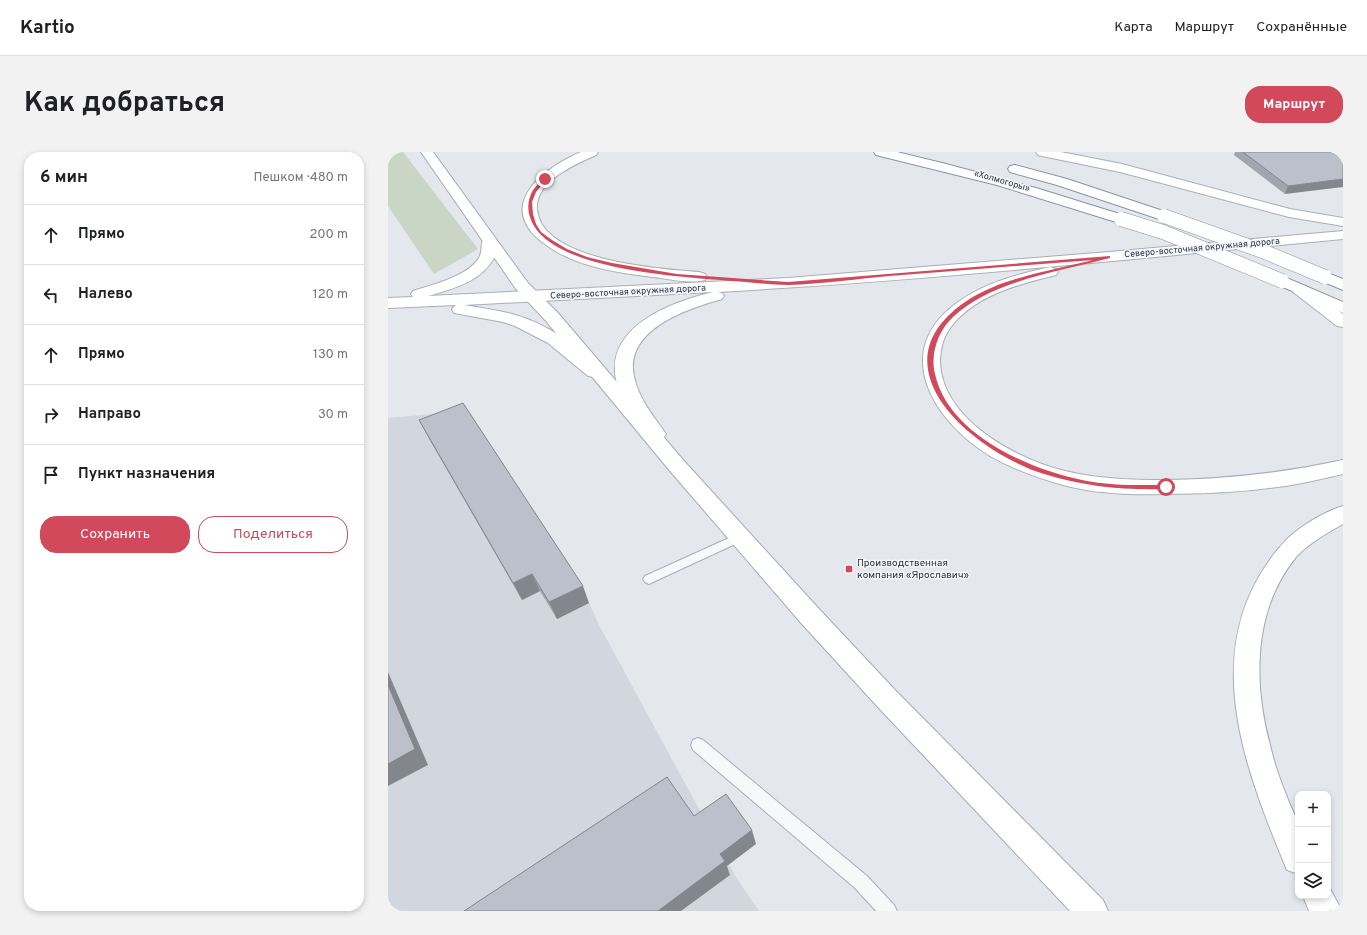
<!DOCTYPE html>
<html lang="ru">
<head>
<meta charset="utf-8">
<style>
  :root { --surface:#fff; --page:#f2f2f2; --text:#202124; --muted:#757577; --line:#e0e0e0; --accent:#d1495b }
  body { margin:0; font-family:Overpass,sans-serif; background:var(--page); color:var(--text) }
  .controls { position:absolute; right:12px; bottom:12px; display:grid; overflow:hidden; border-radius:8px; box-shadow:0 2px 6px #0003 }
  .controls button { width:36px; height:36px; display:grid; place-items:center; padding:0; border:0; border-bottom:1px solid var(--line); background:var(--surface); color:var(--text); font:20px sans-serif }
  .stop { position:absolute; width:12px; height:12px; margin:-9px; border:3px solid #d1495b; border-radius:50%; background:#fff }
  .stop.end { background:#d1495b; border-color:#fff; box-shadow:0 1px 4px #0008 }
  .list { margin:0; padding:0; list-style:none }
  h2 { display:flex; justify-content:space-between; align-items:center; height:52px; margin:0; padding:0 16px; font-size:17px }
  h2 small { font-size:13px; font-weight:400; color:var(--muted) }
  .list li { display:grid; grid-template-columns:26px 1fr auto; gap:12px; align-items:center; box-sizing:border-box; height:60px; padding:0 16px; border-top:1px solid var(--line) }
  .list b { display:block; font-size:15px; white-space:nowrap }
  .list em { font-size:13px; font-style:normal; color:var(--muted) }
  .actions { display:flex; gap:8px; padding:12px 16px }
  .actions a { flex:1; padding:9px 0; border:1px solid var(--accent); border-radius:16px; text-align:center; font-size:14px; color:var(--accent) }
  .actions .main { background:var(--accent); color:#fff }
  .icon { flex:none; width:22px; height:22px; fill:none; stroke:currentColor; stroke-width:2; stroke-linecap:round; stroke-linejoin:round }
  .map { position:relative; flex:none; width:955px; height:759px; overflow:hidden; border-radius:16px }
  header { display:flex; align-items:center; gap:24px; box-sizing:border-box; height:56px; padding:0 20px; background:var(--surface); border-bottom:1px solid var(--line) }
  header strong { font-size:19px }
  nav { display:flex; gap:22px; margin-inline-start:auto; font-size:14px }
  .intro { display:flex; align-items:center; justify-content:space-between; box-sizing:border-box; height:96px; padding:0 24px }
  h1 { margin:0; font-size:28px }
  .button { padding:10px 18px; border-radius:16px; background:var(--accent); color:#fff; font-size:14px; font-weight:700 }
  main { display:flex; gap:24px; padding:0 24px }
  aside { flex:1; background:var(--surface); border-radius:16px; box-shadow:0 2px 6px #0003 }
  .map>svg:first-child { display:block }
  .built { fill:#d2d6de }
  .green { fill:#c9d6c5 }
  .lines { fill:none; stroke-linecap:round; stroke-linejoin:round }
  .lane-casing { stroke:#a9aeb7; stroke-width:2 }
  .secondary-casing { stroke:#a9aeb7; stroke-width:2 }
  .primary-casing { stroke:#a3abb8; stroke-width:2 }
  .highway-casing { stroke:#8b94a3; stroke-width:2 }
  .lane { fill:#f7f8fa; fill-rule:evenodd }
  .secondary { fill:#fff; fill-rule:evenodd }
  .primary { fill:#fff; fill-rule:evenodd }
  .highway { fill:#fff; fill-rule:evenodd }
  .highway-bridge-casing { stroke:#8b94a3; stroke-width:15; stroke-linecap:butt }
  .highway-bridge { stroke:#fff; stroke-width:14 }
  .wall { fill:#a1a5ae }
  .shaded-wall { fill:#83868d }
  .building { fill:#bbc0ca; stroke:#83868d }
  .route { fill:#d1495b }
  .poi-dot { fill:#d1495b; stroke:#f4f6f9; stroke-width:1.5 }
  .labels { text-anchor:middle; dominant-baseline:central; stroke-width:3; stroke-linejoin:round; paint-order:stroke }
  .far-street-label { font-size:9px; fill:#2b3445; stroke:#f4f6f9 }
  .poi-label { font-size:10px; fill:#2b3445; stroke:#f4f6f9; text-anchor:start }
</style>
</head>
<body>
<header>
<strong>Kartio</strong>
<nav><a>Карта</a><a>Маршрут</a><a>Сохранённые</a></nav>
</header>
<div class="intro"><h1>Как добраться</h1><a class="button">Маршрут</a></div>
<main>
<aside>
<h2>6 мин<small>Пешком · 480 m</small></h2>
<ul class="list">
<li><svg class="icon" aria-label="ahead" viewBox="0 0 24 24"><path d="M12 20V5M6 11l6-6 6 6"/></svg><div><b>Прямо</b></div><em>200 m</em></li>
<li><svg class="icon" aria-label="left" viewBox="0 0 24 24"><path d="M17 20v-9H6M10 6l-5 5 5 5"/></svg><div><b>Налево</b></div><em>120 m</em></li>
<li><svg class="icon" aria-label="ahead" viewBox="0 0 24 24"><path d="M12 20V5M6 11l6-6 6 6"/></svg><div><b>Прямо</b></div><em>130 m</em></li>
<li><svg class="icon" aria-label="right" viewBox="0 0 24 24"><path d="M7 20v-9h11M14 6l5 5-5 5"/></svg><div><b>Направо</b></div><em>30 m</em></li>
<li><svg class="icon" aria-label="arrive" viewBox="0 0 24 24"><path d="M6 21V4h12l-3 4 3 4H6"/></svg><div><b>Пункт назначения</b></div></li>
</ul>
<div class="actions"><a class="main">Сохранить</a><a>Поделиться</a></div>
</aside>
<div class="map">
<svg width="955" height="759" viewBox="0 0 955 759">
  <rect width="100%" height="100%" fill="#e4e7ec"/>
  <polygon class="built" points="78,259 201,451 211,473 349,727 371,759 0,759 0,266"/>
  <polygon class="green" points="0,0 15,0 90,97 46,122 0,54"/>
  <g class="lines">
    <g class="lane-casing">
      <g id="lane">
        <polygon points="352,381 356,382 358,385 356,388 265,430 261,432 257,430 255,427 257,424"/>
        <polygon points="310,586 315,588 479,724 506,753 509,759 488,759 467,736 305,598 303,593 305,588"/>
      </g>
    </g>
    <g class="secondary-casing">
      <g id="secondary">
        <path d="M 193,0 L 210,0 L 208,3 C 188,12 147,29 149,57 C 153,109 271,117 311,120 L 317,122 L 319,125 L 317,128 C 301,132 281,127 265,125 C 231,121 190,115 161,95 C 104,57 151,18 193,0 Z"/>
        <polygon points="648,0 673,0 734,12 902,57 955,66 955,74 901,65 732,20 654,4 650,3"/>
        <path d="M 955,79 L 955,87 C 747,107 539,128 330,140 L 334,141 L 336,144 L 334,147 C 295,158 230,180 248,232 C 254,251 267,266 278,282 L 275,287 L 268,288 L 261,287 C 249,268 233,249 228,228 C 217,174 284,150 325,140 L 76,153 C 93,156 111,158 127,163 C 160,172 187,193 212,216 L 215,220 L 212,224 L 206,225 L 200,224 L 160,191 L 127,174 L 115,170 L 66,161 L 64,157 L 68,153 L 0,156 L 0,146 L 25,145 L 23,142 L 25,139 C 44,133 80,124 91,106 C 95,99 92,92 96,86 L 101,85 L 106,86 C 110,91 110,98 107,104 C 95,129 65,137 40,144 L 400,126 L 721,100 Z"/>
        <path d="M 662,115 L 668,117 L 670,120 L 668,123 C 632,132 591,142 566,171 C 556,182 552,196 552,211 C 555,268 628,307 677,319 C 710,327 743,328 778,328 C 839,327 895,321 955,308 L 955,322 C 936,326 917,331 897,334 C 857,340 816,342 776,342 C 742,343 709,342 675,333 C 650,326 625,317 602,304 C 543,268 501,196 573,148 C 599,130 631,122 662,115 Z"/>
        <polygon points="911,132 917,134 955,162 955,175 949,174 905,140 903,137 905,134"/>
      </g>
    </g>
    <g class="primary-casing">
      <g id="primary">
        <polygon points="33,0 45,0 140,131 170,161 296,309 432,458 506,537 715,748 720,759 682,759 488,553 414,472 282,319 158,169 128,137"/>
        <path d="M 955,354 L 955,372 C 939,381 921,391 908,405 C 865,458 865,530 882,593 C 886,611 892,628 899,645 C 902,654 908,664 910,673 C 913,686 910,708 910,722 L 899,718 C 859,622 813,507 879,412 C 883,406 887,400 892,395 C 905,378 935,360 955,354 Z"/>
        <polygon points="940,733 954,759 921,759 915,744 940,744"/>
      </g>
    </g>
    <g class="highway-casing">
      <g id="highway">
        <polygon points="486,0 509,0 558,12 648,36 738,64 740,67 738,70 733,71 728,70 609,33 488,3"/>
        <polygon points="627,13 679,27 781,61 783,64 781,67 776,68 771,67 669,33 622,20 620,17 622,14"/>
        <polygon points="937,120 955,127 955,138 931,128 929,125 931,122"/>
        <polygon points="894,124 955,150 955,161 888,132 886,129 888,126"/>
      </g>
    </g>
    <use href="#lane" class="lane"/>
    <use href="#secondary" class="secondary"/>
    <use href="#primary" class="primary"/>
    <use href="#highway" class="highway"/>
    <g class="highway-bridge-casing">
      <g id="highway-bridge">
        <polyline points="776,64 877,100 937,125"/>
        <polyline points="733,67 775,80 894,129"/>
      </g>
    </g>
    <use href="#highway-bridge" class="highway-bridge"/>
  </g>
  <g class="wall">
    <polygon points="847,0 955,0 897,42 846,3"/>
    <polygon points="31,268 201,451 169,467 152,439 134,448 40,285"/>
  </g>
  <g class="shaded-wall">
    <polygon points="955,27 955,35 897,42 900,34"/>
    <polygon points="144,422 152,439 134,448 125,431"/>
    <polygon points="195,434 201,451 169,467 161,450"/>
    <polygon points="0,520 40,613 0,634"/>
    <polygon points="364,678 368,692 339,714 342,723 293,759 270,759 332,702"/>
  </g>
  <g class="building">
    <polygon points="855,0 955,0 955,27 900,34"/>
    <polygon points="75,251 195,434 161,450 144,422 125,431 31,268"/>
    <polygon points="0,533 27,597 0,612"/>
    <polygon points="279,625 306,664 338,642 364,678 332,702 337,709 270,759 76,759"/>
  </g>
  <path class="route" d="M 156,26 L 159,27 L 148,40 L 144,50 L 145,62 L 148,72 L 153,80 L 164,88 L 179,97 L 199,105 L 224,111 L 289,122 L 400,130 L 722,104 L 722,106 C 672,119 603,129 565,165 C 550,179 542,202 547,222 C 560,282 640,317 694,328 C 722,334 750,333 778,333 L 781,335 L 778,337 C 734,338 699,335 656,322 C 586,300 483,215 577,150 C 614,125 663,119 705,108 C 637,113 569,119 501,124 C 468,127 434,132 400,133 C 382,133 362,130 344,129 C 297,125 158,119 142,65 C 139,57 140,46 145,38 C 148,34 152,30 156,26 Z"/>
  <rect class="poi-dot" x="457" y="413" width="8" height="8" rx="2"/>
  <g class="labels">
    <g class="far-street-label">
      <text transform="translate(614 29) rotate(16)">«Холмогоры»</text>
      <text transform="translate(814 96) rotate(-5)">Северо-восточная окружная дорога</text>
      <text transform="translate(240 140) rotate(-3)">Северо-восточная окружная дорога</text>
    </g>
    <g class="poi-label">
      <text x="469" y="411">Производственная<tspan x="469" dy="12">компания «Ярославич»</tspan></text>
    </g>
  </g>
</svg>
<div class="controls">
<button>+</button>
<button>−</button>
<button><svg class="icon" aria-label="layers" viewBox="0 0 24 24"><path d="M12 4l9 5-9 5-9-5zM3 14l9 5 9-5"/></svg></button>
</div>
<div class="stop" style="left:778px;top:335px"></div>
<div class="stop end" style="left:157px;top:27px"></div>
</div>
</main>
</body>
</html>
